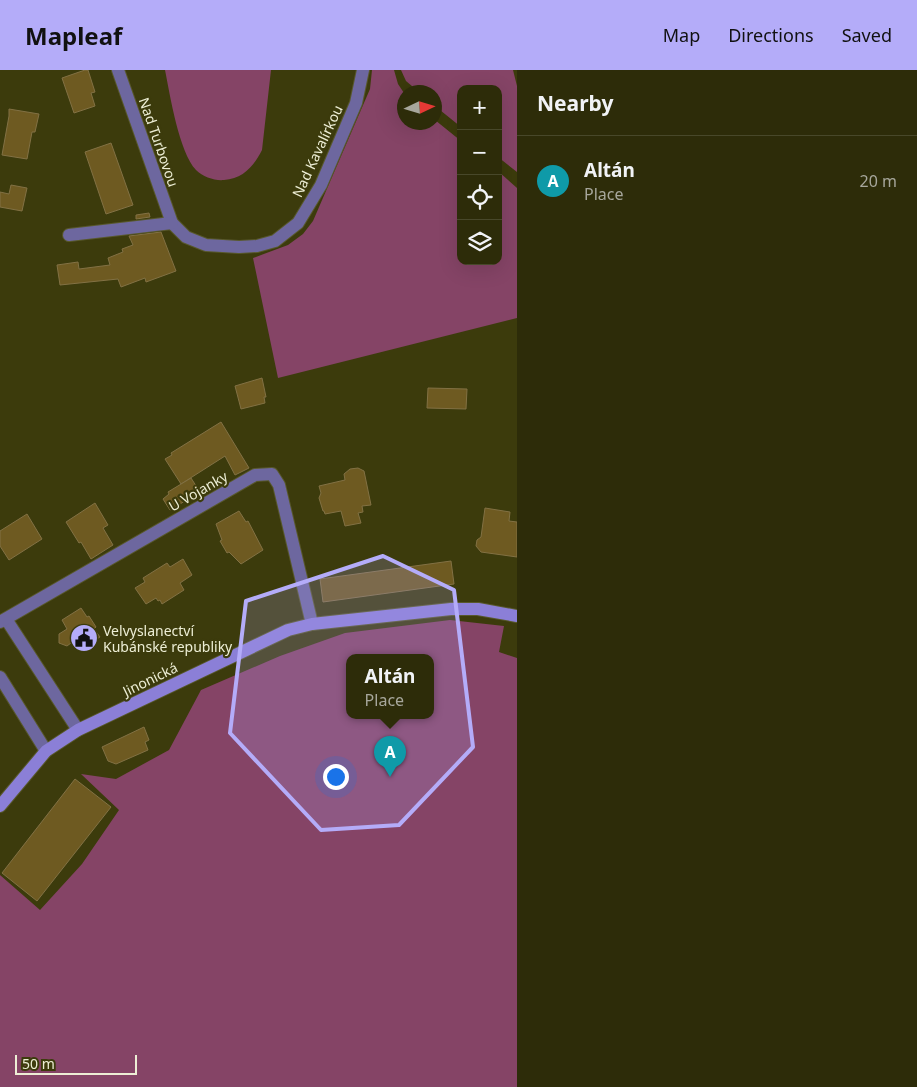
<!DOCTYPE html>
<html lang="en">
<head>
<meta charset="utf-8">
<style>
  :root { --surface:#2d2c09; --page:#393817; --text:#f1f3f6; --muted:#a7a79c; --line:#48482a; --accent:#b4acf9 }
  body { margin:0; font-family:"Noto Sans",sans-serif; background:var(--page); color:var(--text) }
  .controls { position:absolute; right:15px; top:15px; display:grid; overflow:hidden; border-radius:10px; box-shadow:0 5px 20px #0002 }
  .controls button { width:45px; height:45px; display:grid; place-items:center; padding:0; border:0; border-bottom:1px solid var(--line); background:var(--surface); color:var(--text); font:25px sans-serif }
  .compass { position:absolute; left:397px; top:15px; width:45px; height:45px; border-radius:50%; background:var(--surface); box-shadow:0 5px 20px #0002; rotate:86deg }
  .scale { position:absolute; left:15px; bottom:12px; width:122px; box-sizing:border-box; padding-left:5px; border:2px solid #edeed5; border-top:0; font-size:14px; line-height:18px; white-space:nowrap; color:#edeed5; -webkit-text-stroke:4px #3c3b0c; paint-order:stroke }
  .you { position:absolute; left:335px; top:706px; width:18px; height:18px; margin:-12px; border:4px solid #fff; border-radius:50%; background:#1a73e8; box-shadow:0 0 0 8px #1a73e833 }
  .badge { display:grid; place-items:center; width:32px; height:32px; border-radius:50%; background:var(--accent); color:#fff; font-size:16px; font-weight:700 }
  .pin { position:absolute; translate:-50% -41px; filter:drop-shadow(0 1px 2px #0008) }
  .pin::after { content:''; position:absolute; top:26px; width:18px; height:15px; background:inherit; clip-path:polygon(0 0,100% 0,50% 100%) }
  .popup { position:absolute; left:346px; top:584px; width:88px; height:65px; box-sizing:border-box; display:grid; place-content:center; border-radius:10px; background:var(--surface); filter:drop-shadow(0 1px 4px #0005); font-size:16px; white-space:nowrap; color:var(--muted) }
  .popup b { font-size:19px; color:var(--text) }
  .popup::after { content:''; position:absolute; left:50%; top:100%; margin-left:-10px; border:10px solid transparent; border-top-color:var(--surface) }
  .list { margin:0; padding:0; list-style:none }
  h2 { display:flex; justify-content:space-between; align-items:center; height:65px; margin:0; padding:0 20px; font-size:21px }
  h2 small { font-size:16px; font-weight:400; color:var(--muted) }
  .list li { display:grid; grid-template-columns:32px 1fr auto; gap:15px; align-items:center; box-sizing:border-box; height:90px; padding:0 20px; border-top:1px solid var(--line) }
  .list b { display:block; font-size:19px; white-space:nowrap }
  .list p { margin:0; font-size:16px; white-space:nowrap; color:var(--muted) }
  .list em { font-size:16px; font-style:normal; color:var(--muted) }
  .icon { flex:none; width:28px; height:28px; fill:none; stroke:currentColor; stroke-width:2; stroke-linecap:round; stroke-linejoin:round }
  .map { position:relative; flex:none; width:517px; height:1017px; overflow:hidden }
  header { display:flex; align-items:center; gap:30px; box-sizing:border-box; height:70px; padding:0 25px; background:var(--accent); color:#111 }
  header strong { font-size:24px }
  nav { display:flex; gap:28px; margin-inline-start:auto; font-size:18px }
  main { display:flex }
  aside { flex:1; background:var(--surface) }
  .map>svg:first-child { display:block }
  .green { fill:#854466; fill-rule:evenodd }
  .building { fill:#6e5a21; stroke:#827144 }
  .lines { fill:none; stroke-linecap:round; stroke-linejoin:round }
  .street-casing { stroke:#58582c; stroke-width:14 }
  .secondary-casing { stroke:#58582c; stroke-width:14 }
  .street { stroke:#6d679f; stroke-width:12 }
  .secondary { stroke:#8b7fd7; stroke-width:12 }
  .marked { fill:#b4acf9; fill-opacity:0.2; stroke:#b4acf9; stroke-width:4; stroke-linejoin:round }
  .labels { text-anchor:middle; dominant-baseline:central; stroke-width:4.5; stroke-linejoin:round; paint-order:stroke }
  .street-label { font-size:14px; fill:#edeed5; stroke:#3c3b0c }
  .poi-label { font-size:14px; fill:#edeed5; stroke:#3c3b0c; text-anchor:start }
</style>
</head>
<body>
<header>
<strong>Mapleaf</strong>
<nav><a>Map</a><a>Directions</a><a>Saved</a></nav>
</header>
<main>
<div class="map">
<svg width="517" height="1017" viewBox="0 0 517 1017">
  <rect width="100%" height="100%" fill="#3c3b0c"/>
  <g class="green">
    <path d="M 165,0 L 271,0 L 262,80 C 254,96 243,109 224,110 C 215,111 203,107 196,100 C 179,82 170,25 165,0 Z"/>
    <polygon points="372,0 394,0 398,14 404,23 404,52 434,52 435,50 461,71 461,191 498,191 498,101 517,118 517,248 278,308 253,188 288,175 303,164 313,151 370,19"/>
    <polygon points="401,0 513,0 517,16 517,102 498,87 498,19 461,19 461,57 435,36 434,22 419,22 406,11"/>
    <path d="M 450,550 L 504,556 L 499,582 L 517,588 L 517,1017 L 0,1017 L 0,805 L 40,840 L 82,794 L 119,740 L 81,704 L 116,709 L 169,680 L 201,620 L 280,586 L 345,563 ZM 350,588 L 430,588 L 430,646 L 350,646 Z"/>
  </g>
  <g class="building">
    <polygon points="85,0 88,0 95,22 91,23 95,36 74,43 62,8"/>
    <polygon points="9,39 39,44 35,62 32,62 27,89 2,85 9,46"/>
    <polygon points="111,73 133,135 106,144 85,82"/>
    <polygon points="11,115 27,118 22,141 0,137 0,122 9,124"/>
    <polygon points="149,143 150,147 136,149 136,145"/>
    <polygon points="161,162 176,201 146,212 145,208 121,217 118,209 60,215 57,195 78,192 79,199 110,195 108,188 123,182 122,179 133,175 129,166"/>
    <polygon points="262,308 266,327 264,327 265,333 241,339 235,316"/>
    <polygon points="428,318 467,319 466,339 427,338"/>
    <polygon points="221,352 249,398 235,405 225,386 181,414 165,389 172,385 171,383"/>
    <polygon points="358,398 364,401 371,435 362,436 363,442 358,443 361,453 345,456 341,441 325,444 324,441 323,441 319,428 321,423 319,416 345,410 344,404 350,399"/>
    <polygon points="191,408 200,422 170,440 163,429 169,424 168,422"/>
    <polygon points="95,433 108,455 103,458 113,475 91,489 81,472 79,473 66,452"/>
    <polygon points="485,438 510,442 509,451 517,452 517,487 481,482 476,476 477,470 481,467"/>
    <polygon points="239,441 246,452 248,451 263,480 241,494 229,482 227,483 220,471 222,470 216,454"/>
    <polygon points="27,444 42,469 9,490 0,476 0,461"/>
    <polygon points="183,489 192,505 180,513 184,520 162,534 160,530 158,531 156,528 146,534 135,518 145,512 143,508 167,493 170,497"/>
    <polygon points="451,491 454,514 323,532 320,509"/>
    <polygon points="81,538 87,547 89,546 96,557 94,559 100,567 81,579 75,570 67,576 59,573 59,564 67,559 62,550"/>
    <polygon points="144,657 149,670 145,672 148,680 116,694 108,691 102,677"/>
    <polygon points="75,709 111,737 37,831 2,803"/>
  </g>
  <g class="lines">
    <g class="street-casing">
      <g id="street">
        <polyline points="118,0 172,153 186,167 206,175 239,177 257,176 275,171 298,153 321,115 356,33 363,0"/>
        <polyline points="69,165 172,153"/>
        <polyline points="6,549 78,660"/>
        <polyline points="0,552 255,405 272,404 279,415 312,554"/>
        <polyline points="0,607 46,681"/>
      </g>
    </g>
    <g class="secondary-casing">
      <polyline id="secondary" points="0,736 46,681 78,660 288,560 312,554 451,539 478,539 517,546"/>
    </g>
    <use href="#street" class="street"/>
    <use href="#secondary" class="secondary"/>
  </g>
  <path class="marked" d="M 383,486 L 454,520 L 473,677 L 399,755 L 321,760 L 230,663 L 246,531 Z"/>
  <defs>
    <g id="civic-disc" transform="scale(1.4375)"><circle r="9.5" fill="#b4acf9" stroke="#3c3b0c"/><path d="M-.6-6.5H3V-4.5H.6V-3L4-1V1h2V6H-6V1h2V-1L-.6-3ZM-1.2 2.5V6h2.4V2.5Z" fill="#111"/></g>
  </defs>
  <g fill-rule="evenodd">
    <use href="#civic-disc" x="84" y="568"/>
  </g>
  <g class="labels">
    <g class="street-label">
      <text transform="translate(159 72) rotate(71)">Nad Turbovou</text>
      <text transform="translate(317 81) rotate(-65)">Nad Kavalírkou</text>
      <text transform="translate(198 421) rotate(-30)">U Vojanky</text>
      <text transform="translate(150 609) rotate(-26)">Jinonická</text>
    </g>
    <g class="poi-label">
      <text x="103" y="560">Velvyslanectví<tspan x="103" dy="16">Kubánské republiky</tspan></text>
    </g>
  </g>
</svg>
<div class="controls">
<button>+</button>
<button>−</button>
<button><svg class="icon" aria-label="locate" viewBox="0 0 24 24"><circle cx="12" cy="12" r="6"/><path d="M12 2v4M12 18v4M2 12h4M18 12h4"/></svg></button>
<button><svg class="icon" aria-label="layers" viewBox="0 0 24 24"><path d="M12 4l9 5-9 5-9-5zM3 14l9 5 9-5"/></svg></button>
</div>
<svg class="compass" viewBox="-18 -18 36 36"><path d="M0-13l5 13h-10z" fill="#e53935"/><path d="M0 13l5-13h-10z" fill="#a7a79c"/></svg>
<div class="scale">50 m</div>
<div class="you"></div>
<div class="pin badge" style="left:390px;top:707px;background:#0f9aa8">A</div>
<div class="popup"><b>Altán</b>Place</div>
</div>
<aside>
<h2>Nearby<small></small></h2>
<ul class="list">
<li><span class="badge" style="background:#0f9aa8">A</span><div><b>Altán</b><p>Place</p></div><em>20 m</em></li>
</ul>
</aside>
</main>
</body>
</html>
